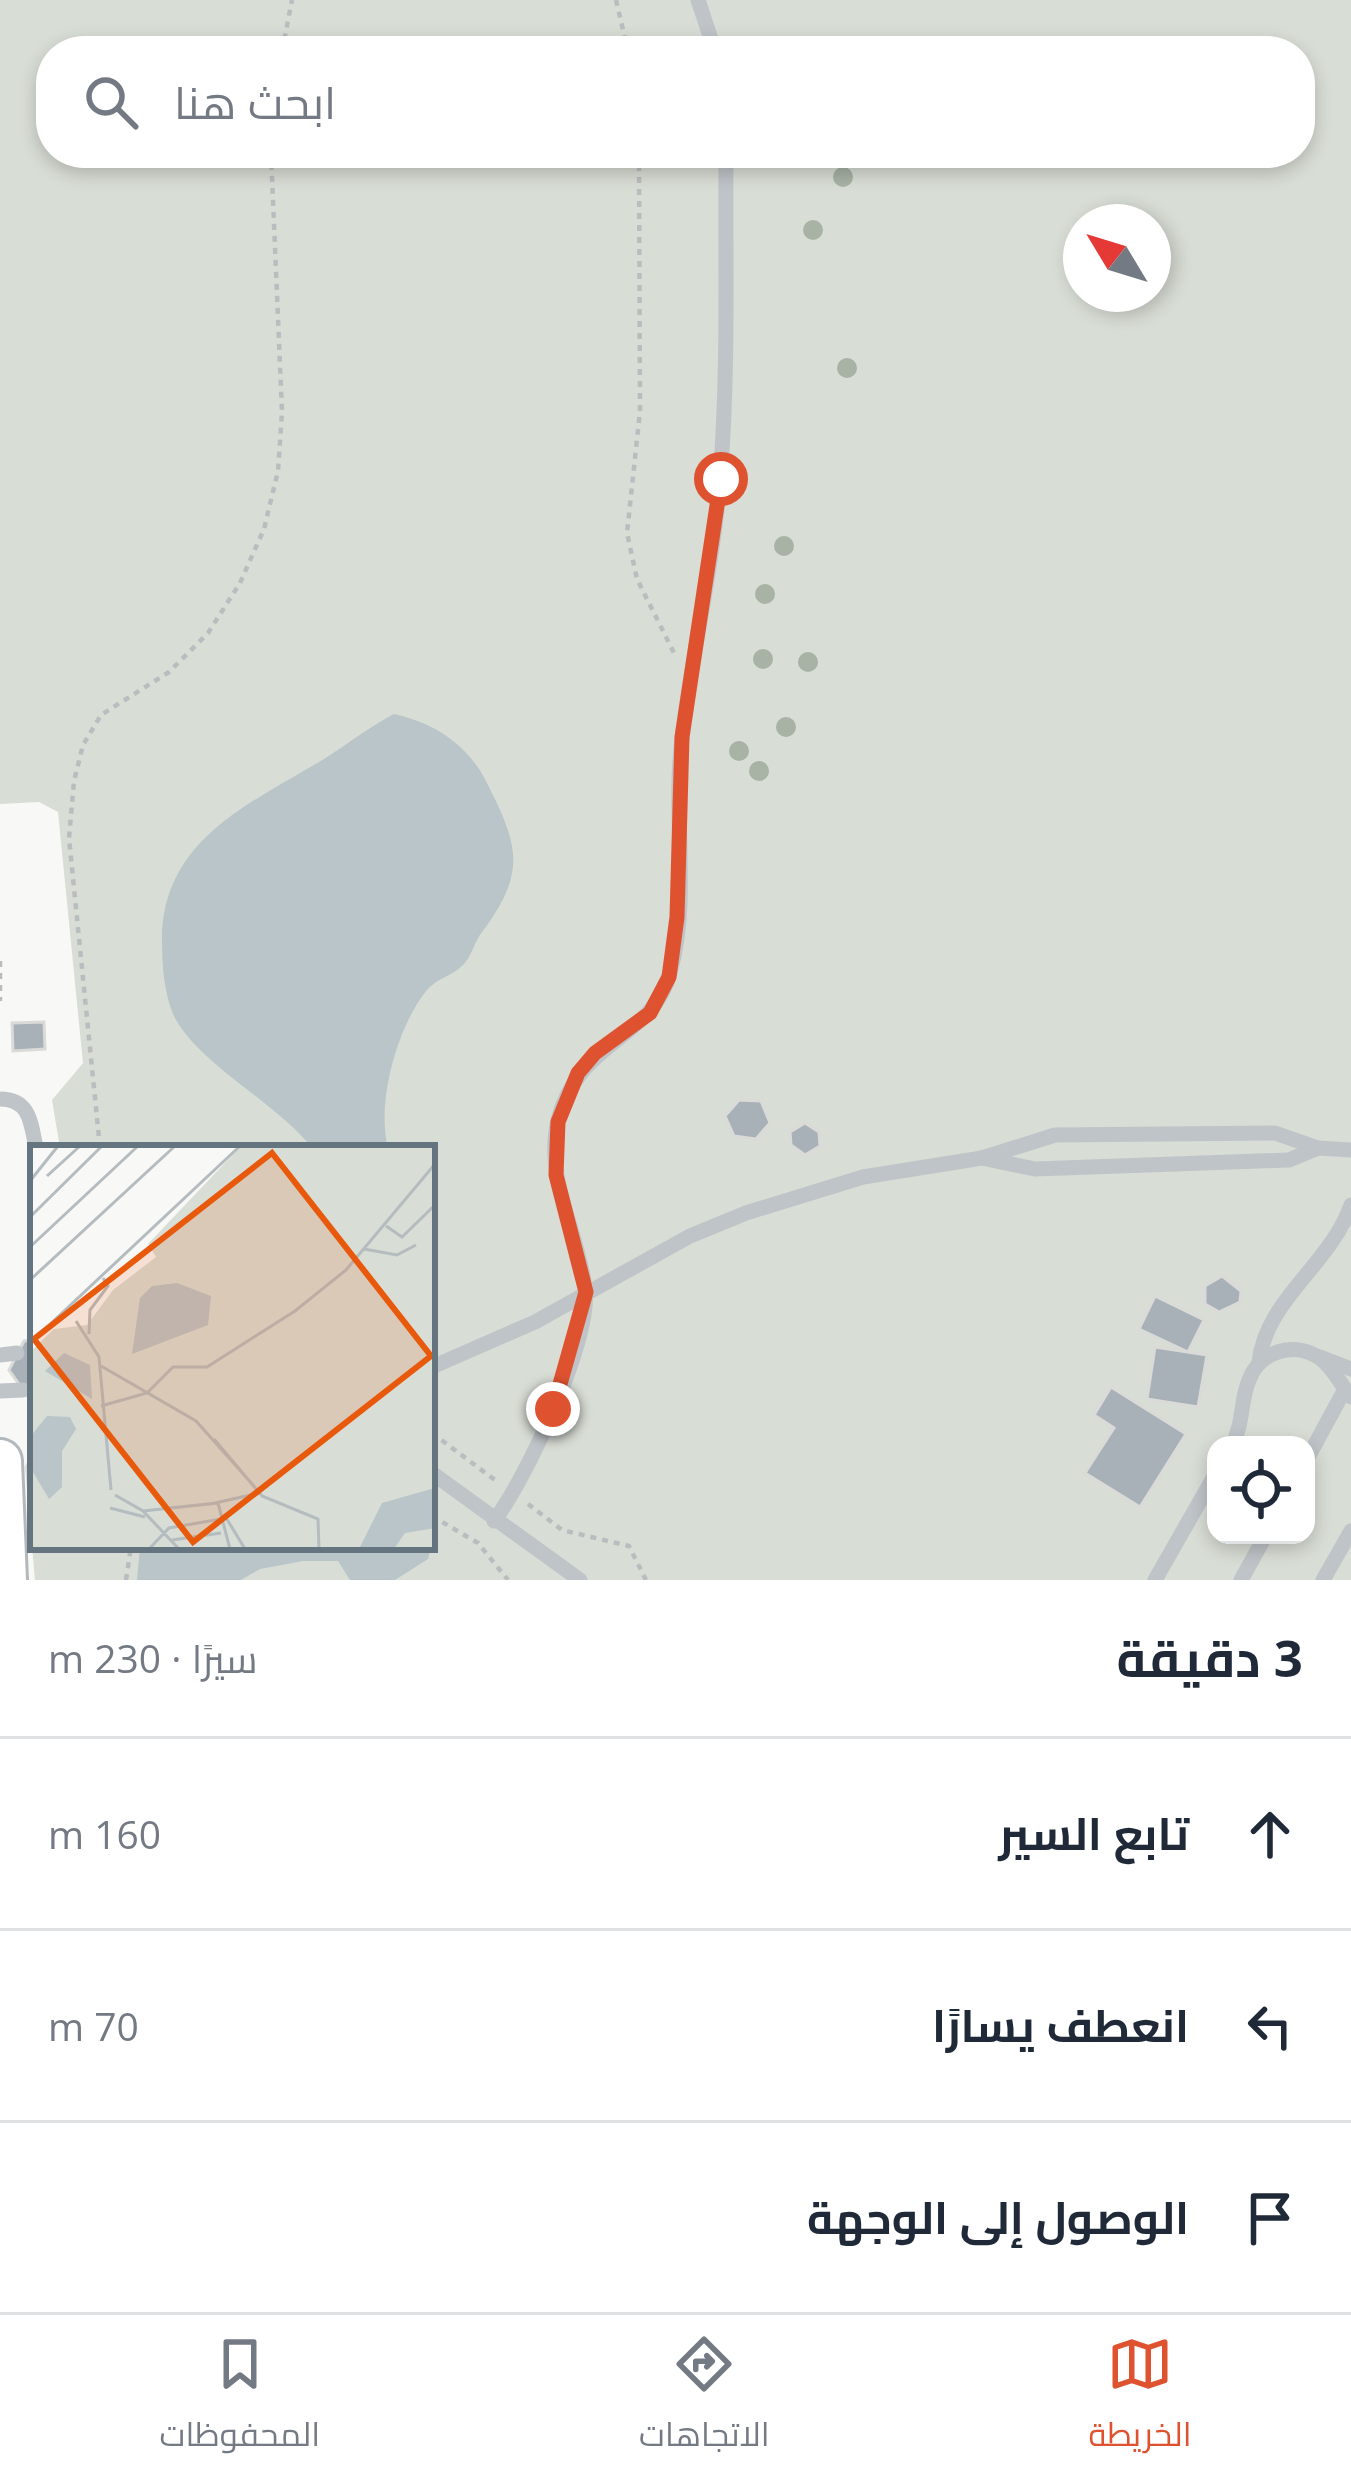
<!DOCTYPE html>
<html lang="ar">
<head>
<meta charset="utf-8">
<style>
  :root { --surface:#fff; --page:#f6f6f7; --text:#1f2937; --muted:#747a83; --line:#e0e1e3; --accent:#df522f }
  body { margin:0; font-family:"Open Sans",Cairo,sans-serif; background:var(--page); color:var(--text); direction:rtl }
  .controls { position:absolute; right:36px; bottom:36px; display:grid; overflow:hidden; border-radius:24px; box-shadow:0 6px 18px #0003 }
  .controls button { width:108px; height:108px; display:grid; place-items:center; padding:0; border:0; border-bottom:3px solid var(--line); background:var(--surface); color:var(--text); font:60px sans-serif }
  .compass { position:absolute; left:1063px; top:204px; width:108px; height:108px; border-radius:50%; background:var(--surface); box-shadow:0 6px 18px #0003; rotate:308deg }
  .stop { position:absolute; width:36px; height:36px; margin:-27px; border:9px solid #df522f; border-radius:50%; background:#fff }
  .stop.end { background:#df522f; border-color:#fff; box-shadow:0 3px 12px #0008 }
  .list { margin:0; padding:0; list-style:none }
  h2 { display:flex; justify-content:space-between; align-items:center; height:156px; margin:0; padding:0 48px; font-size:51px }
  h2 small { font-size:39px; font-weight:400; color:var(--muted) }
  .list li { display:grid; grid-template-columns:78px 1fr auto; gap:36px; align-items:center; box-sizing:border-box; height:192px; padding:0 48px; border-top:3px solid var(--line) }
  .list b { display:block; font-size:45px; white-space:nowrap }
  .list em { font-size:39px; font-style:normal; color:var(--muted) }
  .icon { flex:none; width:66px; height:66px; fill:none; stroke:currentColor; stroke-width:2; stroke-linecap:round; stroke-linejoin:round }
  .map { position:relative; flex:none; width:1351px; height:1580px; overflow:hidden; direction:ltr }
  .search { position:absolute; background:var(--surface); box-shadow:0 6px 18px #0003; left:36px; right:36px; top:36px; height:132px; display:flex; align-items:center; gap:30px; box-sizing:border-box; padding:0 42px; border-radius:48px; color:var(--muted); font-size:45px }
  .sheet { height:732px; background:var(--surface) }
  nav { display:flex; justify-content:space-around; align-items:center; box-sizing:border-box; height:168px; border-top:3px solid var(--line); background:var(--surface); font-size:33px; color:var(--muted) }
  nav a { display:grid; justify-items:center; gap:6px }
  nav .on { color:var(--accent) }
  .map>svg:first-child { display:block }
  .green { fill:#d8ddd5; fill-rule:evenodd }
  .water { fill:#b9c5c9 }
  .building { fill:#a8b1b7; stroke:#dadad8; stroke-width:3 }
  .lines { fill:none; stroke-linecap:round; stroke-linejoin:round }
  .secondary-casing { stroke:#b2b8bc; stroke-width:48 }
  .path { stroke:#babdc0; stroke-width:4.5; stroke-dasharray:6 6; stroke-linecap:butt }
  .service { stroke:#bfc4c8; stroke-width:15 }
  .secondary { stroke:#fff; stroke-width:42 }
  .tree { fill:#a8b2a5 }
  .route { stroke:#df522f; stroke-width:15 }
  .inset-road { fill:none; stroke:#b4bcc0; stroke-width:3 }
  .view { fill:#e8590c; fill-opacity:0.15; stroke:#e8590c; stroke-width:6 }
  .inset-edge { fill:none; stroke:#647580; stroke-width:6 }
</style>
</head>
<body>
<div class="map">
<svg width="1351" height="1580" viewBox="0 0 1351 1580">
  <rect width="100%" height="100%" fill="#f8f8f6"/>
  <path class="green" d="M 0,0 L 1351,0 L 1351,1580 L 35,1580 L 25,1467 L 33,1446 L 33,1547 L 432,1547 L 432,1148 L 60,1148 L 52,1100 L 83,1063 L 58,812 L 39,802 L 0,804 ZM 51,51 L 1300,51 L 1300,153 L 51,153 ZM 1081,222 L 1153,222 L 1153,294 L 1081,294 ZM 1216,1445 L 1306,1445 L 1306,1535 L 1216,1535 Z"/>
  <g class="water">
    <path d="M 394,714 C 434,723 467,744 486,781 C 519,846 527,872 482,932 C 475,941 472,955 464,964 C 454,975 436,979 427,990 C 397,1026 376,1104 388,1148 L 312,1148 C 275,1101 196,1063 173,1014 C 164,992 162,964 162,941 C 162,839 250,804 324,759 C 348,744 369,727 394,714 Z"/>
    <polygon points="140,1547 431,1547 428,1559 395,1580 350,1580 338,1561 303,1561 260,1569 241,1580 137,1580"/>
  </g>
  <g class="building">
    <polygon points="44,1022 45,1049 13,1051 12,1023"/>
    <polygon points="739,1100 761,1101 770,1123 756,1139 734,1136 725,1116"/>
    <polygon points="805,1123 819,1132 820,1146 805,1155 791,1145 790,1132"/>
    <polygon points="1222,1276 1241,1291 1240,1302 1219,1312 1205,1304 1205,1286"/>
    <polygon points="1155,1296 1204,1320 1188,1352 1139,1329"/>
    <polygon points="33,1340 33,1397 29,1398 9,1370 24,1341"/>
    <polygon points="1155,1347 1207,1355 1198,1407 1147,1399"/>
    <polygon points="1111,1387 1186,1434 1140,1507 1085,1473 1114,1428 1094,1415"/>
  </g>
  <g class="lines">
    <g class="secondary-casing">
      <polyline id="secondary" points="0,1461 5,1580"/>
    </g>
    <g class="path">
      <polyline points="616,0 628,51"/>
      <polyline points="282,51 292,0"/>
      <polyline points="639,153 640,411 627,533 637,579 674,653"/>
      <polyline points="0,961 0,1001"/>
      <polyline points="100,1148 69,838 74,781 83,745 101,715 169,672 208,633 240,583 264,529 278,471 282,412 271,153"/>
      <polyline points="432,1433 495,1480"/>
      <polyline points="528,1504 562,1530 629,1546 646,1580"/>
      <polyline points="432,1516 478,1543 508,1580"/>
      <polyline points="126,1580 131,1547"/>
    </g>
    <g class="service">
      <polyline points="698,0 715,51"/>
      <path d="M 0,1099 C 30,1099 31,1123 36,1148"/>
      <polyline points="982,1158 1035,1169 1289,1160 1318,1148"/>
      <polyline points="0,1355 17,1353"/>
      <polyline points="1320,1357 1351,1369"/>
      <path d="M 1259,1362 C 1266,1299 1331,1264 1351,1205"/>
      <polyline points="432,1367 535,1322 690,1236 746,1213 863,1177 982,1158 1055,1135 1275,1133 1318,1148 1351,1150"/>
      <polyline points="0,1391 23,1390"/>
      <path d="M 1232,1445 C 1244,1423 1240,1401 1249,1380 C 1260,1351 1295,1340 1321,1359 C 1333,1368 1341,1385 1351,1397"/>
      <polyline points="1306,1461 1345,1389"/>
      <polyline points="432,1473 580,1580"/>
      <path d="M 494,1521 C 526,1479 592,1339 585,1288 C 578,1231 544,1179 558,1120 C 578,1040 652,1040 670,973 C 691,897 672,816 682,739 C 692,652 713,567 720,479 C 729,370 725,262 726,153"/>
      <polyline points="1155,1580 1216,1473"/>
      <polyline points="1241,1580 1266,1535"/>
      <polyline points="1323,1580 1351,1531"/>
    </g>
    <use href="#secondary" class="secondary"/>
  </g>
  <g class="tree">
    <circle cx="843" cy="177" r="10"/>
    <circle cx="813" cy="230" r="10"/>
    <circle cx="847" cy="368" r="10"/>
    <circle cx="784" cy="546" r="10"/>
    <circle cx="765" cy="594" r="10"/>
    <circle cx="763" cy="659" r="10"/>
    <circle cx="808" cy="662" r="10"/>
    <circle cx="786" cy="727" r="10"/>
    <circle cx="739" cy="751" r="10"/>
    <circle cx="759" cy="771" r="10"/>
  </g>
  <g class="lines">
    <polyline class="route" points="553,1409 586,1292 556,1175 558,1122 578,1073 595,1053 650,1013 669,977 677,917 682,737 721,479"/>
  </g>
  <g transform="translate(30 1145)">
    <rect width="405" height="405" fill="#f8f8f6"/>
    <path d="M 211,1 L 405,1 L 405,404 L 0,404 L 0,207 L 24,184 L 57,180 L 83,145 L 126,112 L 118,99 Z" fill="#d8ddd5"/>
    <path d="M 147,138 L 181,151 L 178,180 L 102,209 L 110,153 L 122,141 ZM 34,208 L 60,220 L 62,254 L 15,226 ZM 17,271 L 40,272 L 46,284 L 32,306 L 32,342 L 19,354 L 0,322 L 0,292 ZM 405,343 L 405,383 L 375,388 L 364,404 L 329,404 L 352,358 Z" fill="#b9c5c9"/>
    <path class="inset-road" d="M 17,31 L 50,1M 0,36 L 28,1M 0,72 L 72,1M 356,81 L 372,92 L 405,60M 0,102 L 108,1M 334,104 L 367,110 L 386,100M 0,135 L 145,1M 46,176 L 69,212 L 81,345M 59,189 L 60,165 L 78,141 L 73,133M 0,198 L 210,1M 71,221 L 166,276 L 224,341M 71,261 L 117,248 L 143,222 L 177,222 L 265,166 L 316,125 L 405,19M 184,294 L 232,351 L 288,374 L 289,404M 85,350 L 113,366 L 149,404M 185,358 L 229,348M 80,363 L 115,372M 113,366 L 188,358 L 200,404M 195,371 L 215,404M 142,395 L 191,388M 119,404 L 139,383 L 191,374"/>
    <path class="view" d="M 242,8 L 401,211 L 163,397 L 4,194 Z"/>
    <rect width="405" height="405" class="inset-edge"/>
  </g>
</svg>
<div class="controls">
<button><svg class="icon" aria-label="locate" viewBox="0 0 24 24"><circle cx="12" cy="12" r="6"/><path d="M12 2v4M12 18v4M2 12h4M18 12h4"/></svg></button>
</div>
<svg class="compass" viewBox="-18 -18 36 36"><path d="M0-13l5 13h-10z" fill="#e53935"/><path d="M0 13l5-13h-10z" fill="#747a83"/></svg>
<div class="stop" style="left:721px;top:479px"></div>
<div class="stop end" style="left:553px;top:1409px"></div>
<div class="search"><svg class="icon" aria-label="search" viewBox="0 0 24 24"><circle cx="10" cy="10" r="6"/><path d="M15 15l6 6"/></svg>ابحث هنا</div>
</div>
<section class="sheet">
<h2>3 دقيقة<small>سيرًا · 230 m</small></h2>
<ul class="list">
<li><svg class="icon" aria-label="ahead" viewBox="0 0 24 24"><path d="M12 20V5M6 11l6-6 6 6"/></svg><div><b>تابع السير</b></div><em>160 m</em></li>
<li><svg class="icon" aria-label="left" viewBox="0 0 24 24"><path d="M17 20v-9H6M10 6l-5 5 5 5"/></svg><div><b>انعطف يسارًا</b></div><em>70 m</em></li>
<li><svg class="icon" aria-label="arrive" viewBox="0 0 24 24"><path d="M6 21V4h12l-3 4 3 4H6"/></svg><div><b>الوصول إلى الوجهة</b></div></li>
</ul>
</section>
<nav>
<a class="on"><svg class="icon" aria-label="map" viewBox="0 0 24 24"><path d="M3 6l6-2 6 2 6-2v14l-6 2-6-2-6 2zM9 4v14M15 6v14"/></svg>الخريطة</a>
<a><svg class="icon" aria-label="directions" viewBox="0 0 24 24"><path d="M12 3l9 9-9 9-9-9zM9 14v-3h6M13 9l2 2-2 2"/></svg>الاتجاهات</a>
<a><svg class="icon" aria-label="saved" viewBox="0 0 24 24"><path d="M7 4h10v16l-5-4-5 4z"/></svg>المحفوظات</a>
</nav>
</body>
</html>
